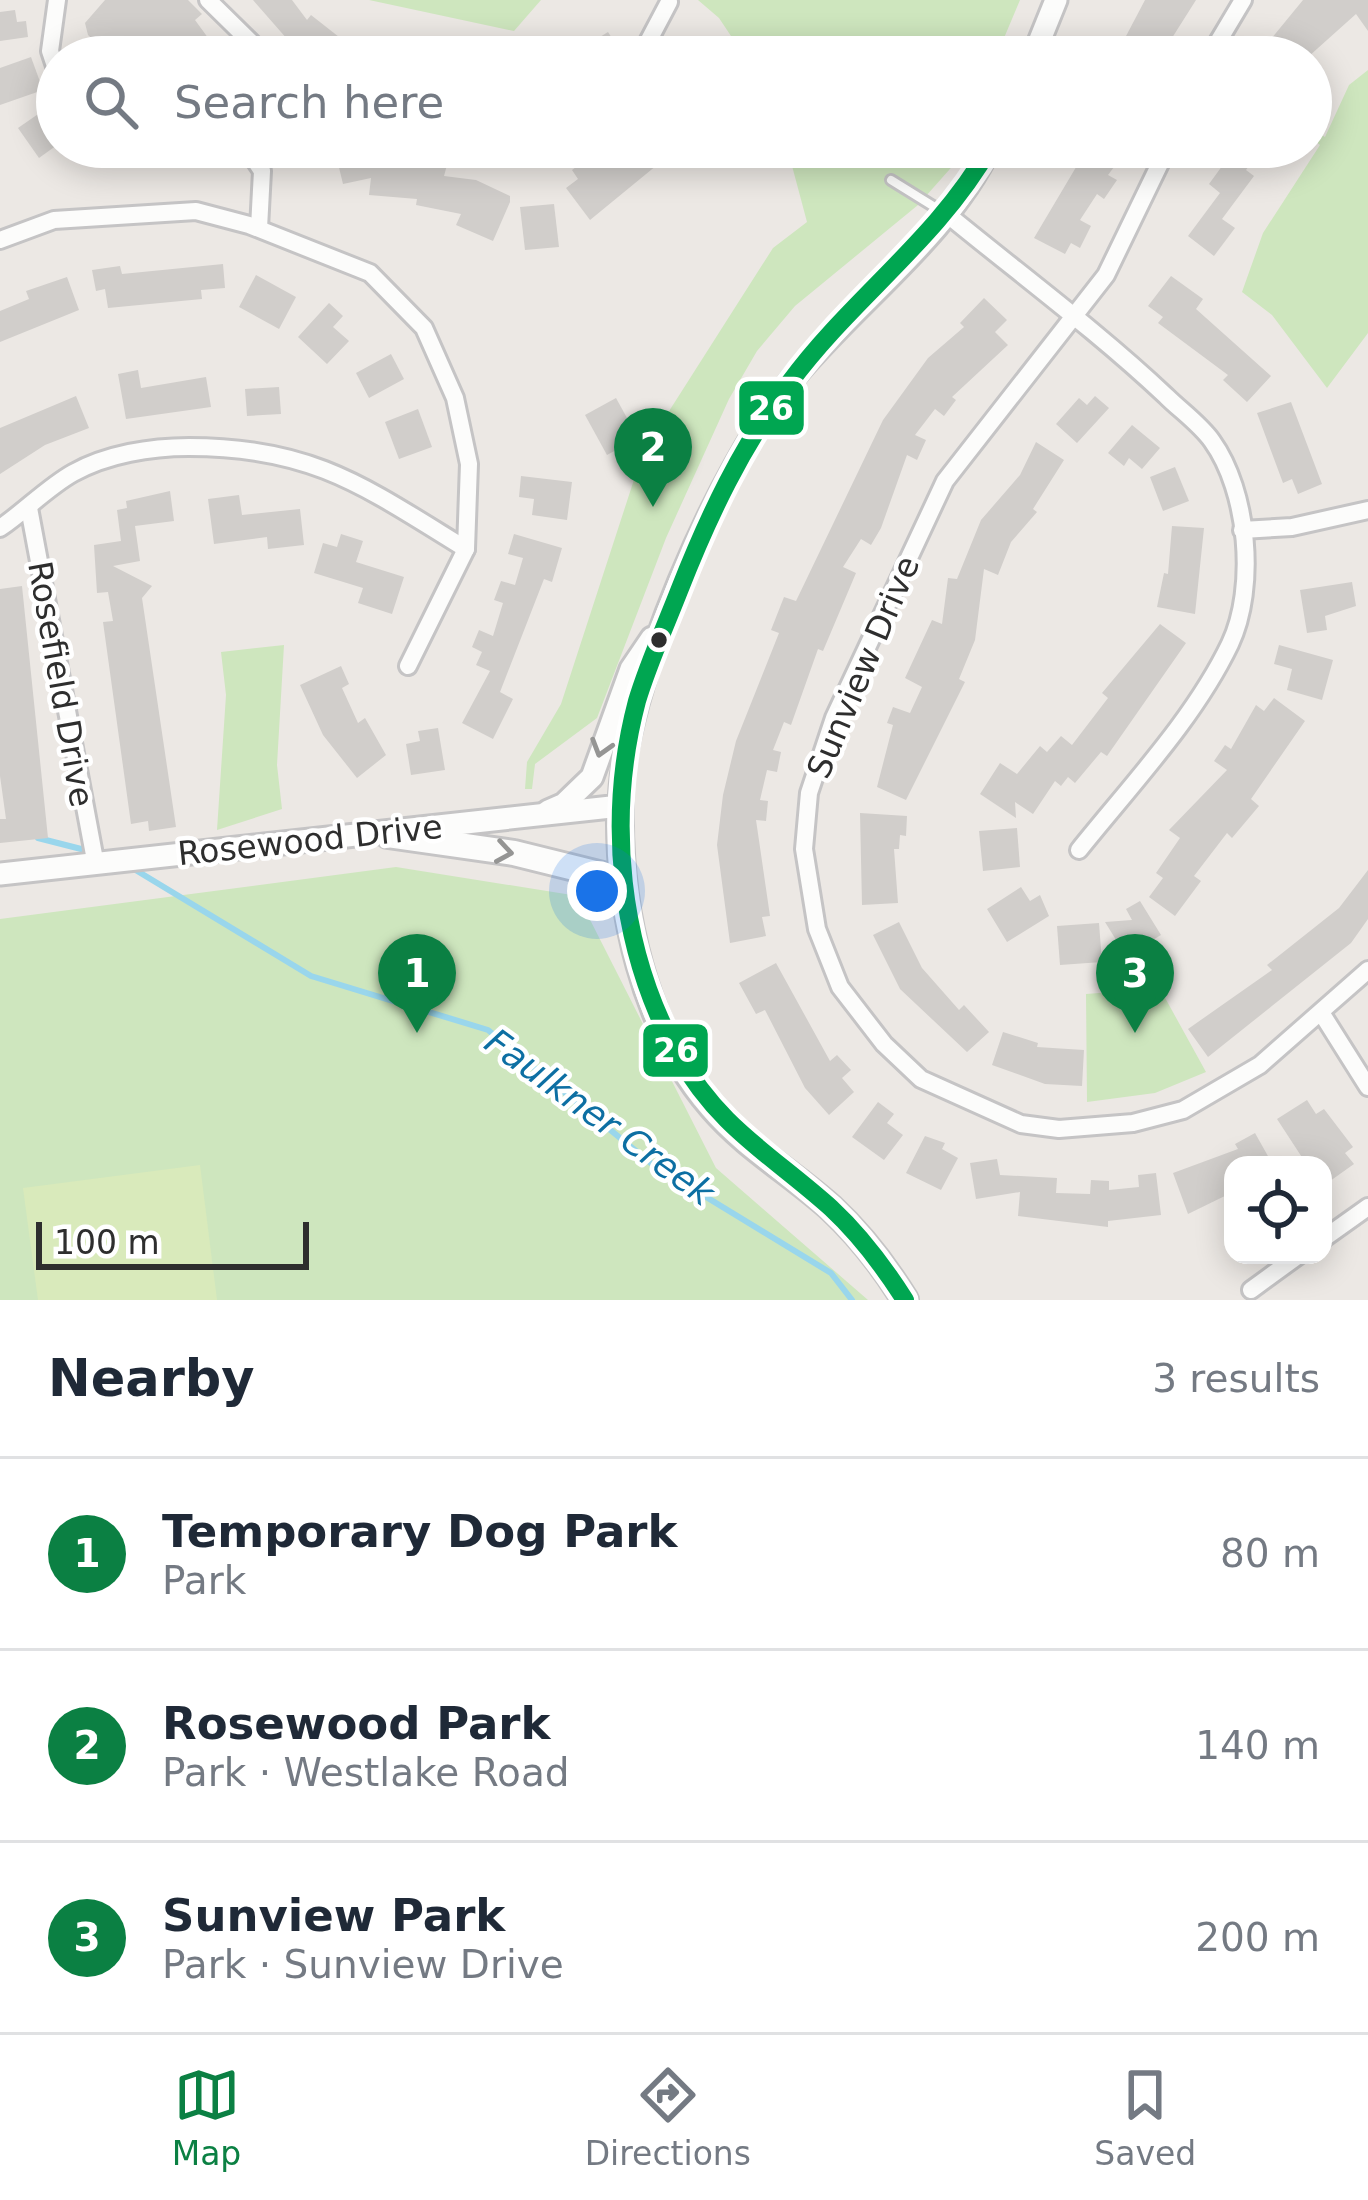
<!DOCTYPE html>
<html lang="en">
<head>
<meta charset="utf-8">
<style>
  :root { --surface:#fff; --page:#f6f6f7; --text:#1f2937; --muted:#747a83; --line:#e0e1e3; --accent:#0b8043 }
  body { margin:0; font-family:"DejaVu Sans",sans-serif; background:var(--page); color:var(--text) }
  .controls { position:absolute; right:36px; bottom:36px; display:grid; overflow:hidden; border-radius:24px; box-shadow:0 6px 30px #0003 }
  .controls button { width:108px; height:108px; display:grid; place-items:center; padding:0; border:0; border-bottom:3px solid var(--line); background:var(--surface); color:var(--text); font:60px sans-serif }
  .scale { position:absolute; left:36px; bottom:30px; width:273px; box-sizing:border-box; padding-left:12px; border:6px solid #2e2e2e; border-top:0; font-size:33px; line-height:42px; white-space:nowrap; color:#2e2e2e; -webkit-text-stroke:9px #fff; paint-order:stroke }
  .you { position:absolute; left:597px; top:891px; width:42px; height:42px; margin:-30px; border:9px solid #fff; border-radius:50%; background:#1a73e8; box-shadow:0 0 0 18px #1a73e833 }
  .badge { display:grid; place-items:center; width:78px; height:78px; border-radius:50%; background:var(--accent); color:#fff; font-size:39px; font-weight:700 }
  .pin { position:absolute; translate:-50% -99px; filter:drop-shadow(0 3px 6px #0008) }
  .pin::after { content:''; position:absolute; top:63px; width:42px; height:36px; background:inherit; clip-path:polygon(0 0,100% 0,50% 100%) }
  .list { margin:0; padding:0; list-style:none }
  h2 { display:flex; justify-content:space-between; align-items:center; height:156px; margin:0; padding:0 48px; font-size:51px }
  h2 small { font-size:39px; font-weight:400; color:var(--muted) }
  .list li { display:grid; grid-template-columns:78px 1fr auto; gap:36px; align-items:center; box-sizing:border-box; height:192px; padding:0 48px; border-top:3px solid var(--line) }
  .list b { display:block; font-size:45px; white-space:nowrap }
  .list p { margin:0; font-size:39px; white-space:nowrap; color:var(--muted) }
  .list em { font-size:39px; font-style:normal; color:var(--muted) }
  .icon { flex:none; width:66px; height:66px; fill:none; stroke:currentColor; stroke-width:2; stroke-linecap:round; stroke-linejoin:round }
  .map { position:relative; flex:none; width:1368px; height:1300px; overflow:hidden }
  .search { position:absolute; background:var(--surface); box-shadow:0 6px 30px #0003; left:36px; right:36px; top:36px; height:132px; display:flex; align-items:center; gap:30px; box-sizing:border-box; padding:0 42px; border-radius:66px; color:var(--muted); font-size:45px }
  .sheet { height:732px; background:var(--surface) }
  nav { display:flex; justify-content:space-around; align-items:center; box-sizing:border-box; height:168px; border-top:3px solid var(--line); background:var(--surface); font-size:33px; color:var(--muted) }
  nav a { display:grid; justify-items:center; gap:6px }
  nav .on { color:var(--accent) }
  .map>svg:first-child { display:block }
  .green { fill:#cee6be }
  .pitch { fill:#d9eabb }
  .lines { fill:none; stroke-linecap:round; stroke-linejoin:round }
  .stream { stroke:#99d6ec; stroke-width:6 }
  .building { fill:#d1cecb }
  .service-casing { stroke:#c5c4c5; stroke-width:14 }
  .minor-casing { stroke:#c5c4c5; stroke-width:22 }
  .tertiary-casing { stroke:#c5c4c5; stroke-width:27 }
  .secondary-casing { stroke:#c5c4c5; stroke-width:30 }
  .service { stroke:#fcfcfb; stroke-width:8 }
  .minor { stroke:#fcfcfb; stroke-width:16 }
  .tertiary { stroke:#fcfcfb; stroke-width:21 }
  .secondary { stroke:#fcfcfb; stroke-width:24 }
  .bus-1-casing { stroke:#fff; stroke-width:27 }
  .bus-1 { stroke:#00a651; stroke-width:18 }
  .oneway { stroke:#959594 }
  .bus-dot { fill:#2e2e2e; stroke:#fff; stroke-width:4.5 }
  .labels { text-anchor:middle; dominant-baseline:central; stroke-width:9; stroke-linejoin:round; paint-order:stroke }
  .street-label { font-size:33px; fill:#2e2e2e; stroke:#fff }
  .water-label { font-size:36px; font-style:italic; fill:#0d6fa3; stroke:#fff }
  .line-badge { stroke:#fff; stroke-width:4.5 }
  .badge-label { font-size:33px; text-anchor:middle; font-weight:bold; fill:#fff }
</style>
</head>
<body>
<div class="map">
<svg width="1368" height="1300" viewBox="0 0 1368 1300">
  <rect width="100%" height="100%" fill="#ece8e4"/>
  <g class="green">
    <polygon points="369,0 541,0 514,31"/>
    <polygon points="698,0 1020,0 996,57 745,57 719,18"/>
    <polygon points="1368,70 1368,333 1327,388 1272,315 1242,292 1263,233 1320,145 1311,138 1311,128 1325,137 1349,85"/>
    <polygon points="787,147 961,147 957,161 918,205 795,306 757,351 729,399 666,538 597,718 535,764 532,789 525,789 527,762 561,704 643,452 773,248 807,222"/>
    <polygon points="284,645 277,765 282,809 217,830 226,695 221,652"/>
    <polygon points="396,867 578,896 716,1168 868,1300 0,1300 0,919"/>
    <polygon points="1153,976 1206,1072 1155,1093 1087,1102 1086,994 1112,992"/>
  </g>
  <polygon class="pitch" points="200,1165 217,1300 38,1300 23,1188"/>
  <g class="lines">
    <g class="stream">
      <polyline points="38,838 89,851"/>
      <polyline points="129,866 311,976 488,1030 652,1164 831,1273 852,1300"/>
    </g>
  </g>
  <g class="building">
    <polygon points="105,0 188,0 202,14 195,20 222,57 113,57 88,35 85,23"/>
    <polygon points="253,0 292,0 307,20 311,15 339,37 323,57 307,49 302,56"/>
    <polygon points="1145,0 1196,0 1165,49 1157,44 1149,57 1115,57"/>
    <polygon points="1303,0 1368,0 1368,31 1356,14 1308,57 1284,57 1266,45"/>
    <polygon points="15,10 17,22 26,21 28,37 0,41 0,12"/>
    <polygon points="608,32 624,57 568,57"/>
    <polygon points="31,57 43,90 0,105 0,68"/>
    <polygon points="44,110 57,128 57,145 39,158 18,128"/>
    <polygon points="334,147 396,152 395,162 447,165 444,176 476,180 510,196 510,202 493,241 456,225 461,214 416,205 417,199 369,195 371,178 343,184"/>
    <polygon points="622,147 679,147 590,220 566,188 578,179 572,170 587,159 594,168"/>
    <polygon points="1088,147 1129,147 1108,175 1117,180 1104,199 1097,194 1080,220 1091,226 1080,248 1071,243 1065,254 1034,238"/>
    <polygon points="1236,147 1262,147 1246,170 1254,176 1222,219 1235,228 1214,256 1188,236 1220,193 1209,184"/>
    <polygon points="554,204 559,247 525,250 520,207"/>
    <polygon points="223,264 225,288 201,290 202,299 108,308 105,289 96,291 92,270 120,266 122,274"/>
    <polygon points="256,275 296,297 279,329 239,307"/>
    <polygon points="1171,276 1203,299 1196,309 1271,376 1247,402 1223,380 1228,375 1158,323 1163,317 1148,306"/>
    <polygon points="67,277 79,310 0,342 0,311 29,299 26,291"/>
    <polygon points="984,298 1007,320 995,332 1008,345 952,397 956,400 944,416 935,409 915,435 926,440 917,460 907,455 881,528 871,545 861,539 843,567 856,573 823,651 818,649 791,725 784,722 773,750 781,752 777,772 767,770 760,800 768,801 766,821 756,820 770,916 762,917 766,936 730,943 717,845 723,795 736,741 779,633 771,630 784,597 796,601 883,420 928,358 964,327 960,323"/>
    <polygon points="329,303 343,316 333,327 349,341 327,364 298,337"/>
    <polygon points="391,354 404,379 369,398 356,373"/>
    <polygon points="138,370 141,388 206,377 211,407 126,419 118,374"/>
    <polygon points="279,387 281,414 247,416 245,389"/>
    <polygon points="76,396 89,428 45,445 0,474 0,428"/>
    <polygon points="1095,396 1109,408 1077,443 1056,424 1079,398 1087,405"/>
    <polygon points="616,398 638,438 607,455 585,415"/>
    <polygon points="1291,402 1322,484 1298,494 1292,479 1283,483 1257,413"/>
    <polygon points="418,409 432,447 399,459 385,422"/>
    <polygon points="1132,425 1160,448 1142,469 1129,458 1124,466 1108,453"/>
    <polygon points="1036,442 1064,460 1033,509 1037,512 1011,542 998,575 984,569 975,640 959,679 965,682 906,800 877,787 893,725 887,723 893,707 910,713 922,687 905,678 932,620 942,624 948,578 957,579 981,520 1020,475"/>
    <polygon points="1175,467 1189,501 1163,511 1150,477"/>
    <polygon points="521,476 572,482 567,520 532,515 534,499 519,497"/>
    <polygon points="170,491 174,521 135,526 140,561 113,566 152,586 142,598 176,827 149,831 148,821 131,824 103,622 113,621 108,592 97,593 94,545 121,541 117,510 127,508 126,501"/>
    <polygon points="239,495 242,515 300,509 304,545 268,549 267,537 214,544 208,499"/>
    <polygon points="1172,526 1204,528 1195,614 1157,607 1164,573 1168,574"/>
    <polygon points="341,534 363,541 356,562 404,577 392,614 358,603 363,588 314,573 323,543 337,547"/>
    <polygon points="514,534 562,548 552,582 544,579 500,692 513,699 493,739 462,723 490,671 476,665 482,652 472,647 479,630 493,636 503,603 494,600 501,581 515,585 523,558 508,554"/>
    <polygon points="1352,582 1356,606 1325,616 1327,630 1307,633 1300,590"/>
    <polygon points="22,586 48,838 0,843 0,819 6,819 0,776 0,589"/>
    <polygon points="1160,624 1186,643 1107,756 1101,752 1075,783 1068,777 1061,786 1055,781 1033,814 1015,802 1016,818 980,794 1000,763 1017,774 1040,746 1047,752 1061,736 1072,745 1108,698 1102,693"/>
    <polygon points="1279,645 1333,660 1322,700 1287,690 1292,669 1274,664"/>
    <polygon points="341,666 349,684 342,688 358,723 365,718 386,755 357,778 323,735 300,685"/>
    <polygon points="1274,698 1305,721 1251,799 1259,806 1232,838 1227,833 1194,876 1201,881 1175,916 1149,897 1163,878 1156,873 1180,838 1169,830 1227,770 1214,761 1225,745 1231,749 1256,705 1264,711"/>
    <polygon points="438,728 445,770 411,775 406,744 420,741 418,731"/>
    <polygon points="860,813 907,816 906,836 900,835 899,849 894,849 898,903 862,905"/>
    <polygon points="1017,828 1020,867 983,871 979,831"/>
    <polygon points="1368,870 1368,919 1351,943 1208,1057 1188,1029 1272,970 1267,965 1339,908"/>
    <polygon points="1021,887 1030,901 1040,895 1049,916 1007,942 987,909"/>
    <polygon points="1140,901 1161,935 1126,956 1105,922 1132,920 1126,909"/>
    <polygon points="899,922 922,968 959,1010 964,1005 989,1032 967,1052 900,989 873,935"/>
    <polygon points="1099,923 1102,962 1060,965 1057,926"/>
    <polygon points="776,963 830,1061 837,1055 851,1070 842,1078 854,1092 829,1115 805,1088 765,1010 756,1014 739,983"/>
    <polygon points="1003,1032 1038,1043 1037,1047 1084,1050 1082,1086 1045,1084 992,1065"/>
    <polygon points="1307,1100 1316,1114 1324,1109 1353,1147 1345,1153 1354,1164 1323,1186 1323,1165 1307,1165 1277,1119"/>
    <polygon points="878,1102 894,1114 887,1123 903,1135 884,1160 852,1137"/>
    <polygon points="1255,1133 1273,1165 1233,1165 1233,1192 1188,1214 1173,1173 1238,1149 1235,1144"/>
    <polygon points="925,1136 945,1143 942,1149 958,1158 941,1190 906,1173"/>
    <polygon points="997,1159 1000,1175 1057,1178 1056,1193 1090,1194 1091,1180 1109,1181 1109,1190 1139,1187 1138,1175 1156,1173 1161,1215 1108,1221 1108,1227 1018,1216 1020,1192 976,1199 970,1163"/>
  </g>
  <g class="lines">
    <g class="service-casing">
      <polyline id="service" points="891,180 941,211"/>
    </g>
    <g class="minor-casing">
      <g id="minor">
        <polyline points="208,0 266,57"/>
        <polyline points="640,57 669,2"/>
        <polyline points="1209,57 1243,0"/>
        <polyline points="57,72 50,51 57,0"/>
        <polyline points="246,147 262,171 259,228"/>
        <polyline points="513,147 536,147"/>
        <polyline points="1168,147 1106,275 945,481 834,718 809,793 804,849 817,929 840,987 884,1044 921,1079 1021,1124 1059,1129 1133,1123 1183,1110 1260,1065 1368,970"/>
        <path d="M 948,215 C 1021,275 1097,331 1166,396 C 1180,410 1200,424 1212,441 C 1248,491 1257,587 1230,644 C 1194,719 1131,785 1079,850"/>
        <polyline points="0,240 54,220 196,211 249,225 370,273 424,328 455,398 469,464 466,549 408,666"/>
        <polyline points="29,508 95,860"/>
        <path d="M 0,528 C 25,511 48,487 73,473 C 107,454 151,447 189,447 C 313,447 365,487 466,549"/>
        <polyline points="1242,530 1292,527 1368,510"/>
        <polyline points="1322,1014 1368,1087"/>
        <polyline points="1323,1239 1368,1207"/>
        <polyline points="1251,1290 1299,1255"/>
      </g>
    </g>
    <g class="tertiary-casing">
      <g id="tertiary">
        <polyline points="1033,57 1056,0"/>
        <polyline points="548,811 564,804 592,777 631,669 652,638"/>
        <path d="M 0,874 L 620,806 C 622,689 719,467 794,377 C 858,300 947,237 990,147"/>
      </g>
    </g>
    <g class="secondary-casing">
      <g id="secondary">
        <path d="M 620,806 C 618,908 643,1027 712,1107 C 746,1147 792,1173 831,1208 C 860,1235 884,1266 905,1300"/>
        <polyline points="388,835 514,853 623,880"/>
      </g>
    </g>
    <use href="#service" class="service"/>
    <use href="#minor" class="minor"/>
    <use href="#tertiary" class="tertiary"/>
    <use href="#secondary" class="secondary"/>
    <g class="bus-1-casing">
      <path id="bus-1" d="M 905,1300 C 884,1267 860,1235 831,1208 C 772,1155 719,1128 678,1055 C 619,949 606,818 637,701 C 648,664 665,627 679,591 C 708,517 742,445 790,382 C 852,298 938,239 990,147"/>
    </g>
    <use href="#bus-1" class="bus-1"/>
  </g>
  <defs><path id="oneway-chevron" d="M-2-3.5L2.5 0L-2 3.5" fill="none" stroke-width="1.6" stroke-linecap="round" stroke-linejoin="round" transform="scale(3)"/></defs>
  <g class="oneway">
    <use href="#oneway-chevron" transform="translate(601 748) rotate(107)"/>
    <use href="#oneway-chevron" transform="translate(504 852) rotate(9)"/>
  </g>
  <circle class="bus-dot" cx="659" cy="640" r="10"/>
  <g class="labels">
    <g class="street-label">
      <text transform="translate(863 667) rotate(-67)">Sunview Drive</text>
      <text transform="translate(61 684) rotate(80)">Rosefield Drive</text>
      <text transform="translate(310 840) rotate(-6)">Rosewood Drive</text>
    </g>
    <g class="water-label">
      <text transform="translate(600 1117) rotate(36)">Faulkner Creek</text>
    </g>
  </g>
  <g class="line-badge">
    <rect x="737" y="379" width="69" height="58" rx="12" fill="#00a651"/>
    <rect x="641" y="1022" width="69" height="57" rx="12" fill="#00a651"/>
  </g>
  <g class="badge-label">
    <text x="771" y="420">26</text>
    <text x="676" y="1062">26</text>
  </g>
</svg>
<div class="controls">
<button><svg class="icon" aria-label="locate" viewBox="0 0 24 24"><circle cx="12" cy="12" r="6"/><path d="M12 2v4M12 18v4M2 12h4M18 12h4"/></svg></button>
</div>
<div class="scale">100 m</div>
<div class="you"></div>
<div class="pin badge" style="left:417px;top:1033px">1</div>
<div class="pin badge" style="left:653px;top:507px">2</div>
<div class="pin badge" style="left:1135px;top:1033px">3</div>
<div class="search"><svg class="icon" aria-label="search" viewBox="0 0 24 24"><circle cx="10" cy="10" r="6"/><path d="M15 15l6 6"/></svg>Search here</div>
</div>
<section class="sheet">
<h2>Nearby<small>3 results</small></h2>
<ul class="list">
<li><span class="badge">1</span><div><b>Temporary Dog Park</b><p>Park</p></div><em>80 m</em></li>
<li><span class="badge">2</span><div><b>Rosewood Park</b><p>Park · Westlake Road</p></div><em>140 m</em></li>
<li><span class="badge">3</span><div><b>Sunview Park</b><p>Park · Sunview Drive</p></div><em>200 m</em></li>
</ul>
</section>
<nav>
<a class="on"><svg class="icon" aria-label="map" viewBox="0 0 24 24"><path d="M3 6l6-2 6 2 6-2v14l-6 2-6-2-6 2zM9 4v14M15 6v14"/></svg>Map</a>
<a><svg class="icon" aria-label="directions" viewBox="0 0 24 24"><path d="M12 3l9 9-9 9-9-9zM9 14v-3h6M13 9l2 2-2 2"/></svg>Directions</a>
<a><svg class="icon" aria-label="saved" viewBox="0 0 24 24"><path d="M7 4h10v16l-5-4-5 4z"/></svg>Saved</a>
</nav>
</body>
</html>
